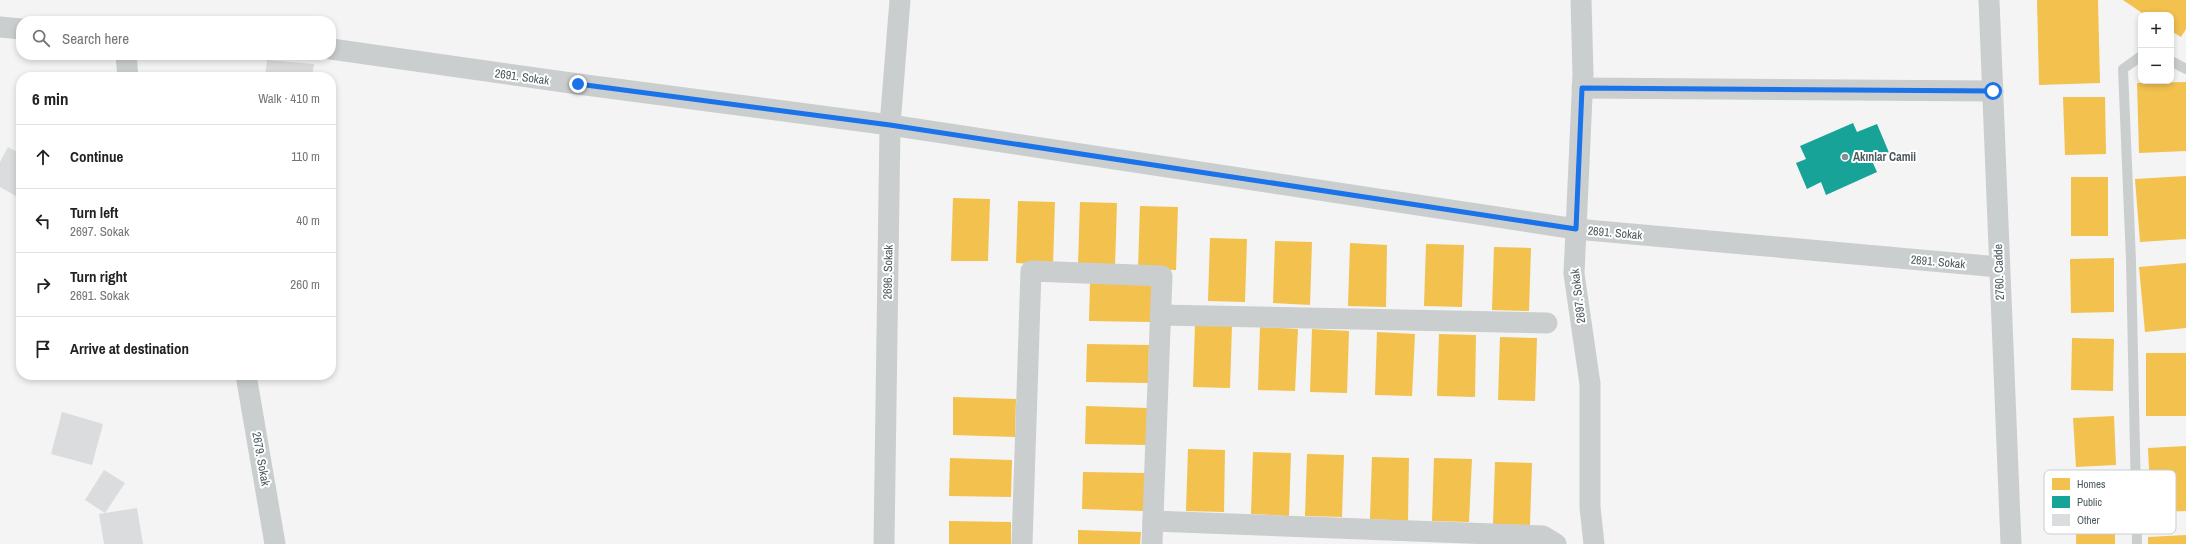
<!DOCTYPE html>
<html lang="en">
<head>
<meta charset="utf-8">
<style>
  :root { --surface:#fff; --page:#f2f2f2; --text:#222; --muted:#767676; --line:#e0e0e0 }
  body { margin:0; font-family:"Archivo Narrow",sans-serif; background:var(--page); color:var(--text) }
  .controls { position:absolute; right:12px; top:12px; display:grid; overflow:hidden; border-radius:8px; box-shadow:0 2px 6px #0003 }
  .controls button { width:36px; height:36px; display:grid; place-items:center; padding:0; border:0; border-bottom:1px solid var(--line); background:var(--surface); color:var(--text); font:20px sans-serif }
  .stop { position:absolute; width:12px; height:12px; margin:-9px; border:3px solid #1a73e8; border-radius:50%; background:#fff }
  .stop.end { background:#1a73e8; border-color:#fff; box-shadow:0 1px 4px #0008 }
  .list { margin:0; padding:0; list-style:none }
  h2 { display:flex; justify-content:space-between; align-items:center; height:52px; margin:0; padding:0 16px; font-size:17px }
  h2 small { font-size:13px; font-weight:400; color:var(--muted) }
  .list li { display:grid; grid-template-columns:26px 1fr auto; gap:12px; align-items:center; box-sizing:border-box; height:64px; padding:0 16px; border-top:1px solid var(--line) }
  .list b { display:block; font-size:15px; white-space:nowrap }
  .list p { margin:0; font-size:13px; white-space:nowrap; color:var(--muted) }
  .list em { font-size:13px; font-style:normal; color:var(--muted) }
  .icon { flex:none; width:22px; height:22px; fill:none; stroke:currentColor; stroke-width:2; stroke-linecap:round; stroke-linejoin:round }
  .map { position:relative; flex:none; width:2186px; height:544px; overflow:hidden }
  .search { position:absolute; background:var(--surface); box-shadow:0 2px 6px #0003; left:16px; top:16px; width:320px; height:44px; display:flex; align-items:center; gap:10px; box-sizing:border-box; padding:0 14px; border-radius:16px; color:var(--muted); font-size:15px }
  .panel { position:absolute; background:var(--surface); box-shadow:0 2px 6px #0003; left:16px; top:72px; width:320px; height:308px; border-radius:16px }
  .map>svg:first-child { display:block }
  .homes { fill:#f2c14e }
  .public { fill:#17a398 }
  .building { fill:#dbdcdd }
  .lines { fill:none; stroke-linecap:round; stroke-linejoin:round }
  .lane { stroke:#cbcecf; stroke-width:10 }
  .street { stroke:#cbcecf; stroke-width:21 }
  .route { stroke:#1a73e8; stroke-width:5 }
  .poi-dot { fill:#868f93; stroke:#fff; stroke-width:1.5 }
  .labels { text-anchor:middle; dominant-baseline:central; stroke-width:4; stroke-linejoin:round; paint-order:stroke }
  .street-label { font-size:12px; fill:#4b595f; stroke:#fff }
  .poi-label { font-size:12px; font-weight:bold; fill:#4b595f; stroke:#fff; text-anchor:start }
  .key { fill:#fff; stroke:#c9cdcf; stroke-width:1 }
  .key-label { font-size:11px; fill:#4b595f }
</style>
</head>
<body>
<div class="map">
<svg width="2186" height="544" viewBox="0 0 2186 544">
  <rect width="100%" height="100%" fill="#f4f4f4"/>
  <g class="homes">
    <polygon points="2037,0 2098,0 2100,83 2039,85"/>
    <polygon points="2123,0 2186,0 2186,29 2181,37 2171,31 2171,15 2145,15"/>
    <polygon points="2186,82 2186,151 2139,153 2137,83"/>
    <polygon points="2063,97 2105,97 2106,154 2065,155"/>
    <polygon points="2186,176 2186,239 2140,242 2135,179"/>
    <rect x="2071" y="177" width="37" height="59"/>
    <polygon points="953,198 990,199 988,261 951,261"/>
    <polygon points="1018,201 1055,202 1053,265 1016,263"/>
    <polygon points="1080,202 1117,203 1115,266 1078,265"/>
    <polygon points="1140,206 1178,207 1176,270 1138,269"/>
    <polygon points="1210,238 1247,239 1245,302 1208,301"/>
    <polygon points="1275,241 1312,242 1310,305 1273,303"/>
    <polygon points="1350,243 1387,245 1386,307 1348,306"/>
    <polygon points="1426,244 1464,245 1462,307 1424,306"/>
    <polygon points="1494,247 1531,248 1529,311 1492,310"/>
    <polygon points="2114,258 2114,312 2071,313 2070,259"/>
    <polygon points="2186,263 2186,328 2145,332 2139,267"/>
    <polygon points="1090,283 1153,285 1151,322 1089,321"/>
    <polygon points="1195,324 1232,325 1230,388 1193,387"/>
    <polygon points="1260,327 1298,329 1295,391 1258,390"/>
    <polygon points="1312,329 1349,331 1347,393 1310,392"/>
    <polygon points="1377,332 1415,334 1412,396 1375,395"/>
    <polygon points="1439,334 1476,335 1475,397 1437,396"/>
    <polygon points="1500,337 1537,338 1535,401 1498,400"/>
    <polygon points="2072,338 2114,339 2113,391 2071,390"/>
    <polygon points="1087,344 1149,345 1148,383 1086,382"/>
    <rect x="2146" y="353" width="40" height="63"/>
    <polygon points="953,397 1016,399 1015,437 953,435"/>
    <polygon points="1086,406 1148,408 1147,445 1085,444"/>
    <polygon points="2114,416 2116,465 2076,467 2073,418"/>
    <polygon points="2186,446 2186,511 2151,512 2148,448"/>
    <polygon points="1188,449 1225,450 1224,512 1186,511"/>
    <polygon points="1253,452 1291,453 1289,516 1251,514"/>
    <polygon points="1307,454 1344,455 1342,517 1305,516"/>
    <polygon points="1372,457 1409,458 1408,521 1370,519"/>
    <polygon points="950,458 1012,460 1011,497 949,496"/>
    <polygon points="1434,458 1472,459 1469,522 1432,521"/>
    <polygon points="1495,462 1532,463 1530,525 1493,524"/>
    <polygon points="1083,472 1145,473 1144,511 1082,509"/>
    <polygon points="2077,497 2115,497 2115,544 2076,544"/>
    <polygon points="949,521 1011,522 1011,544 949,544"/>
    <polygon points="1078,530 1141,532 1140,544 1078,544"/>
    <polygon points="2186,535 2186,544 2148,544 2148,537"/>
  </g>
  <polygon class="public" points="1853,123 1857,132 1877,124 1890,155 1873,163 1877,172 1826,195 1821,182 1807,189 1796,163 1806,159 1800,146"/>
  <g class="building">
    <polygon points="267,60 314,64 312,77 265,77"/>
    <polygon points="8,147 21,154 21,199 0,187 0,162"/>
    <polygon points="62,412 103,424 92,465 51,454"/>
    <polygon points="104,470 125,483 105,513 85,500"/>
    <polygon points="137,508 143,544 104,544 99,514"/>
  </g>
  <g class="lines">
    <g class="lane">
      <polyline points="2171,61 2186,69"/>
      <polyline points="2137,544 2131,261 2123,69 2141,56"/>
    </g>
    <g class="street">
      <polyline points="1581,0 1583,74 1574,274 1590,384 1590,507 1594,544"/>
      <polyline points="1989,0 2011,544"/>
      <polyline points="0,27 21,29"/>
      <polyline points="331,49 578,84 890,125 1576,229 1999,267"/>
      <polyline points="126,55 128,77"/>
      <polyline points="1582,88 1993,91"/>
      <polyline points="1160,315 1547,323"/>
      <polyline points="246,375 275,544"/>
      <polyline points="1153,521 1543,536 1556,544"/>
      <polyline points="884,544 890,125 900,0"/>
      <polyline points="1022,544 1031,271 1162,276 1152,544"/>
    </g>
  </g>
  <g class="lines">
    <polyline class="route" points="578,84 890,125 1576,229 1582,88 1993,91"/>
  </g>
  <circle class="poi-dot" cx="1845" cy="157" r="4"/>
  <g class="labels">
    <g class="street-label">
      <text transform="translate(522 77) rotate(8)">2691. Sokak</text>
      <text transform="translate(1615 233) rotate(5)">2691. Sokak</text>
      <text transform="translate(1938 262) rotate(5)">2691. Sokak</text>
      <text transform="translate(888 272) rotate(-89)">2696. Sokak</text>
      <text transform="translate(1999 272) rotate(-92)">2760. Cadde</text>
      <text transform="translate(1578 296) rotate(-97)">2697. Sokak</text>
      <text transform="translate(261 459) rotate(80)">2679. Sokak</text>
    </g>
    <g class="poi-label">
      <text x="1853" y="157">Akınlar Camii</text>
    </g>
  </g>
  <rect x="2044" y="470" width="132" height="64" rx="6" class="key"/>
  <rect x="2052" y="478" width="18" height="12" fill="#f2c14e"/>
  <rect x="2052" y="496" width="18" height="12" fill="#17a398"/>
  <rect x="2052" y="514" width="18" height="12" fill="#dbdcdd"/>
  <g class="key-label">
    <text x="2077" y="488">Homes</text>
    <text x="2077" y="506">Public</text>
    <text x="2077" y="524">Other</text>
  </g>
</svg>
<div class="controls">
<button>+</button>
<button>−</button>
</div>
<div class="stop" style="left:1993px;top:91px"></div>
<div class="stop end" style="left:578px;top:84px"></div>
<div class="search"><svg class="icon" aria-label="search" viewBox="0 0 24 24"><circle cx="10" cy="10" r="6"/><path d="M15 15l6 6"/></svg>Search here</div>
<section class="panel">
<h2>6 min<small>Walk · 410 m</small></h2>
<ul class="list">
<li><svg class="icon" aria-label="ahead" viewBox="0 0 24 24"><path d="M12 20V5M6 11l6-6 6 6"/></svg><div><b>Continue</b></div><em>110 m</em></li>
<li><svg class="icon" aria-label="left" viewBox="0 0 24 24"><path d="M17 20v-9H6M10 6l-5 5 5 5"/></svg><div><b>Turn left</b><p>2697. Sokak</p></div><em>40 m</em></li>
<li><svg class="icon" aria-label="right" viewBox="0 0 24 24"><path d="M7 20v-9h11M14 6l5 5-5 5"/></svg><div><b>Turn right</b><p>2691. Sokak</p></div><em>260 m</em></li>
<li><svg class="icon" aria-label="arrive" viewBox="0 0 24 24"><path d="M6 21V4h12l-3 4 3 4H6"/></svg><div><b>Arrive at destination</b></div></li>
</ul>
</section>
</div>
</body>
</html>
